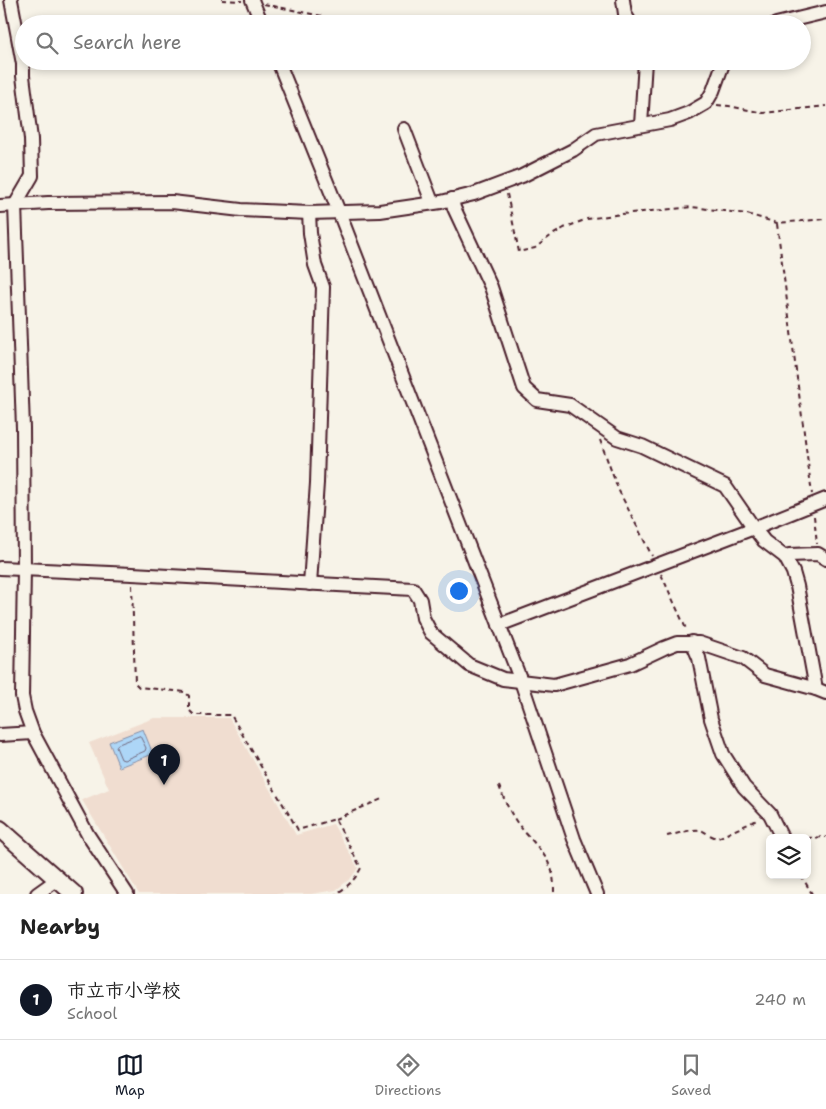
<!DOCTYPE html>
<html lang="en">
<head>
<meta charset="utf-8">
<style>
  :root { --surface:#fff; --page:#f6f6f6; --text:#222; --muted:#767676; --line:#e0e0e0; --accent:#111827 }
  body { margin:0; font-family:"Shantell Sans","Klee One",sans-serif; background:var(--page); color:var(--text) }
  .controls { position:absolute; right:15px; bottom:15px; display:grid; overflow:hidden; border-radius:8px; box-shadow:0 2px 8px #0003 }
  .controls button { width:45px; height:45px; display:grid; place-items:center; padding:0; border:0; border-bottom:1px solid var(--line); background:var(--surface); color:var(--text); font:25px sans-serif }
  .you { position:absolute; left:458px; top:590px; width:18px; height:18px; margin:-12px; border:4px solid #fff; border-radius:50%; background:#1a73e8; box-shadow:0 0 0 8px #1a73e833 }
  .badge { display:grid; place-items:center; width:32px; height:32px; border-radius:50%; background:var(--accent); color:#fff; font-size:16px; font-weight:700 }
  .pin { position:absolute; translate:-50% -41px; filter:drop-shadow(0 1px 2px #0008) }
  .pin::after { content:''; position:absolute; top:26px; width:18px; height:15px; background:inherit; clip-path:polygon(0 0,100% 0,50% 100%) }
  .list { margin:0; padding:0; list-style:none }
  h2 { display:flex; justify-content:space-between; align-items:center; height:65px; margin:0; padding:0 20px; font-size:21px }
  h2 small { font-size:16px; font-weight:400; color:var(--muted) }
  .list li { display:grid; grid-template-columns:32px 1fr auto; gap:15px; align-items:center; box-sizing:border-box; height:80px; padding:0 20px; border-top:1px solid var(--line) }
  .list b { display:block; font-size:19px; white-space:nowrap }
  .list p { margin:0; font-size:16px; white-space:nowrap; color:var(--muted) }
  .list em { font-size:16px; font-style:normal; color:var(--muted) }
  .icon { flex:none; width:28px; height:28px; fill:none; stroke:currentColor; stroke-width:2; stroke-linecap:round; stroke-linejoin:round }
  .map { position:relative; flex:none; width:826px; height:894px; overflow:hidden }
  .search { position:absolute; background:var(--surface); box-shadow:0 2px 8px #0003; left:15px; right:15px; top:15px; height:55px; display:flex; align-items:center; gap:12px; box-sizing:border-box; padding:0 18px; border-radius:28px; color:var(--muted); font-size:19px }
  .sheet { height:145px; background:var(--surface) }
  nav { display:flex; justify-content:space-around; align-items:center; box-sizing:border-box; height:70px; border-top:1px solid var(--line); background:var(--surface); font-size:14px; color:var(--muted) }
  nav a { display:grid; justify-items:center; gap:2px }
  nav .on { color:var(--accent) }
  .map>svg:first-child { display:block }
  .built { fill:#f0ddd0 }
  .water { fill:#add6f7; stroke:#858da5 }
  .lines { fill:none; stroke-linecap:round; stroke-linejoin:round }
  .shore { stroke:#72687d; stroke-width:1 }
  .minor-casing { stroke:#4a1f2b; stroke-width:16 }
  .major-casing { stroke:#4a1f2b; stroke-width:20 }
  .path { stroke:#4a1f2b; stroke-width:2; stroke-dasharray:5 4; stroke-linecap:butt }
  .minor { stroke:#f7f3e8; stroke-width:12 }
  .major { stroke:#f7f3e8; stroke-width:16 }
</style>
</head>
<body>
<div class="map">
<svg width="826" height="894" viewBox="0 0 826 894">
  <rect width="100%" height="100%" fill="#f7f3e8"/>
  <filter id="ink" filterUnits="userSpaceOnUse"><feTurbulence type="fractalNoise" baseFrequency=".02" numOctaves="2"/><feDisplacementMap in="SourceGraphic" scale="10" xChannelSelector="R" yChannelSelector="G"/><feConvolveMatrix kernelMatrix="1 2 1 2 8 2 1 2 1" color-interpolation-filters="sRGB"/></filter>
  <g filter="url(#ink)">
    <polygon class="built" points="154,718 229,718 296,835 333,824 358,868 351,878 336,890 311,894 139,894 82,800 109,789 89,743"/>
    <polygon class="water" points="143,729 153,754 119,767 109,742"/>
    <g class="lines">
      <polygon class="shore" points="140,736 146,748 145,751 124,760 121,759 116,747 117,745"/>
      <g class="minor-casing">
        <g id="minor">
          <polyline points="11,0 23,64 23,76 31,139 32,176 15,205 23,428 24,569 22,696 25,711 33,733 88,835 127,894"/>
          <polyline points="252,0 262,24"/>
          <polyline points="623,0 625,14 631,24"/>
          <polyline points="776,24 826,12"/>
          <polyline points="278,61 339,212 521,681 574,839 597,894"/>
          <polyline points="641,125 645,61"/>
          <polyline points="404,129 432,202"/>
          <polyline points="452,199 454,208 491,287 524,388 537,400 570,405 617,438 642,446 725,486 754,528 764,541 785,557 793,572 797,586 816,689"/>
          <polyline points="0,206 48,203 172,202 241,210 309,213 380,211 441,202 474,194 522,176 573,150 596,134 670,120 689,113 706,103 713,91 724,61"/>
          <polyline points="309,213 310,233 315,265 323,287 317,483 310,584"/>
          <polyline points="785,557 789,555 818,554 826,559"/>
          <polyline points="0,568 132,574 413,589 420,600 423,618 431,633 469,665 503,679 554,685 630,664 664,648 677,643 699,643 743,658 765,675 816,689 826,693"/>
          <polyline points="499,625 754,528 826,499"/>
          <polyline points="692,642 699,658 711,719 723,754 744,787 770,814 782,838"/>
          <polyline points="0,735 33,733"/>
          <polyline points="37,894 58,879"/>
        </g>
      </g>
      <g class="major-casing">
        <polyline id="major" points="0,829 74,894"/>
      </g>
      <g class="path">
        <polyline points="222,0 242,1"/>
        <polyline points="264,4 350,22"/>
        <polyline points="717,105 729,106 763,113 826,106"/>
        <polyline points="507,194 519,252 535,248 552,235 564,228 587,219 622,214 692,207 747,214 777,223 826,219"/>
        <polyline points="777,224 812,494"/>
        <polyline points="600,440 618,489 652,556"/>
        <polyline points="814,516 817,544"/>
        <polyline points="661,574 687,631"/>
        <path d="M 132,585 L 135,683 L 139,687 L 185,692 L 189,696 L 189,710 L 194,715 L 231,715 L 298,830 L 335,819 L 361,868 C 355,880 347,887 336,894"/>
        <path d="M 499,786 C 504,799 510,813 518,824 C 528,837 542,849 549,864 C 554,873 554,884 554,894"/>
        <polyline points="335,819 382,799"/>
        <path d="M 667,836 C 677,834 690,829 700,830 C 705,831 710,837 718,838 L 759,819"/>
        <polyline points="807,838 826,837"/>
        <polyline points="801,875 812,894"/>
      </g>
      <use href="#minor" class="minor"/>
      <use href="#major" class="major"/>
    </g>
  </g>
</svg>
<div class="controls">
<button><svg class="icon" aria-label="layers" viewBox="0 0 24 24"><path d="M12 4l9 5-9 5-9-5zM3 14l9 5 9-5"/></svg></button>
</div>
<div class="you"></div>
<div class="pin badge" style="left:164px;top:785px">1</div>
<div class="search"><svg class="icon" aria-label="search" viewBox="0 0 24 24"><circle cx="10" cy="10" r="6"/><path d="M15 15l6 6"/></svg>Search here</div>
</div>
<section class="sheet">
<h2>Nearby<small></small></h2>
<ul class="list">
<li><span class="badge">1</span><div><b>市立市小学校</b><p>School</p></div><em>240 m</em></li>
</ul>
</section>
<nav>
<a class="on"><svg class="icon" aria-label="map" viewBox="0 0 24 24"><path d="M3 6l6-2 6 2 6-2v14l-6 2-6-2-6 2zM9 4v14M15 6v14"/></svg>Map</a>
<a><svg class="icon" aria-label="directions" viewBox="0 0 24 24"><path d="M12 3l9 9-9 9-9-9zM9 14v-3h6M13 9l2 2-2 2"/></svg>Directions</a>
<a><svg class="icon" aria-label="saved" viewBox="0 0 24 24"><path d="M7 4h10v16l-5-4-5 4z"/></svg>Saved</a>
</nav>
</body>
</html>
